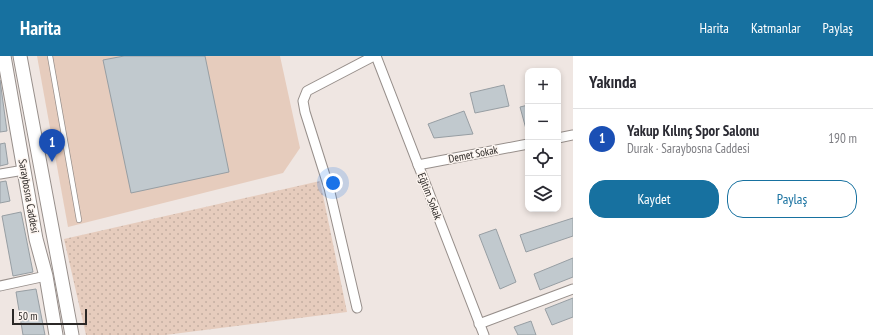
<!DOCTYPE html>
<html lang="tr">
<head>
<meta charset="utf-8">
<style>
  :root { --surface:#fff; --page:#f7f7f7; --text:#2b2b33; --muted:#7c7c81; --line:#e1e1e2; --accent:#1771a0 }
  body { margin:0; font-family:"PT Sans Narrow",sans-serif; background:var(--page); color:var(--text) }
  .controls { position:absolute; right:12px; top:12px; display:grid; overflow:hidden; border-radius:8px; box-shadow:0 2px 6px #0003 }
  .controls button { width:36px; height:36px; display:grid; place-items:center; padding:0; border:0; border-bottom:1px solid var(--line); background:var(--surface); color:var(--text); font:20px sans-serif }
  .scale { position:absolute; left:12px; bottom:10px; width:75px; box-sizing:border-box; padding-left:4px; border:2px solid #2b2826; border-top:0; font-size:11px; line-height:14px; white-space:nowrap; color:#2b2826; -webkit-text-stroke:3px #fcf4ef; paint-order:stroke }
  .you { position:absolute; left:333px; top:127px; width:14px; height:14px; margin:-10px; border:3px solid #fff; border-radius:50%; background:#1a73e8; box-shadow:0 0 0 6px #1a73e833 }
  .badge { display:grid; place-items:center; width:26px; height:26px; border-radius:50%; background:var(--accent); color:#fff; font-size:13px; font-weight:700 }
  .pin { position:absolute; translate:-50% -33px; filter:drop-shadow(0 1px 2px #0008) }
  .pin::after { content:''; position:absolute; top:21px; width:14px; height:12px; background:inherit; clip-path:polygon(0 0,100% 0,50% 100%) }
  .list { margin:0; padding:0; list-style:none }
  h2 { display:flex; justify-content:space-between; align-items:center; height:52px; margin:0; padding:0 16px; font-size:17px }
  h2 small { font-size:13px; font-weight:400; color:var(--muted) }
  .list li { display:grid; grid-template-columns:26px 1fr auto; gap:12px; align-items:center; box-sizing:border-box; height:60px; padding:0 16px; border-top:1px solid var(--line) }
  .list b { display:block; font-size:15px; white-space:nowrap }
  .list p { margin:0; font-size:13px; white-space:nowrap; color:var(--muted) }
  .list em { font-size:13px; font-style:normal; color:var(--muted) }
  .actions { display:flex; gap:8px; padding:12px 16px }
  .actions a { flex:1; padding:9px 0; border:1px solid var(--accent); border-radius:16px; text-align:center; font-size:14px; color:var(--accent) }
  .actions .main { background:var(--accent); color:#fff }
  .icon { flex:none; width:22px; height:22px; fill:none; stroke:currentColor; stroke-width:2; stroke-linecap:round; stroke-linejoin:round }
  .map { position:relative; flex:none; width:573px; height:279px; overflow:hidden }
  header { display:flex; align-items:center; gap:24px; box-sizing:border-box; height:56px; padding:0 20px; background:var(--accent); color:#fff }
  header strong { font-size:19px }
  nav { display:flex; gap:22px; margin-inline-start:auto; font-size:14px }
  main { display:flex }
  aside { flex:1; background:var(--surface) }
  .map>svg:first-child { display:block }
  .grass { fill:#e6ccbd }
  .park { fill:url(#park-dots) }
  .building { fill:#c1c9ce; stroke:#979ea3 }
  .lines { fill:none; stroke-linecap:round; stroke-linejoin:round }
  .service-casing { stroke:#978f8b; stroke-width:6 }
  .minor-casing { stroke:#978f8b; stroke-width:11 }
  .secondary-casing { stroke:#978f8b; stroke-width:15 }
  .service { stroke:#fff; stroke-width:4.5 }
  .minor { stroke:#fff; stroke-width:9 }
  .secondary { stroke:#fff; stroke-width:13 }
  .labels { text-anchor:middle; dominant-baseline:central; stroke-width:3; stroke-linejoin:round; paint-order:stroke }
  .street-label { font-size:11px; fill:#2b2826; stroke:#fcf4ef }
</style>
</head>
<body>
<header>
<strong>Harita</strong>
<nav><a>Harita</a><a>Katmanlar</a><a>Paylaş</a></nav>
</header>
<main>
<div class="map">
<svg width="573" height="279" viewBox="0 0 573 279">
  <defs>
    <pattern id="park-dots" width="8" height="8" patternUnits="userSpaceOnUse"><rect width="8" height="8" fill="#e6ccbd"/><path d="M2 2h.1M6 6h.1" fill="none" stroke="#c5afa2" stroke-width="1.8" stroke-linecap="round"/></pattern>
  </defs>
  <rect width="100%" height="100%" fill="#efe6e2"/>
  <polygon class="grass" points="37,0 280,0 300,92 283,117 68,171"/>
  <polygon class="park" points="320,125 347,256 165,279 86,279 64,183"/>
  <g class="building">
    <polygon points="124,0 205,0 229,116 131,137 103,4"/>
    <polygon points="0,24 7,75 0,76"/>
    <polygon points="504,29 509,50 475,57 470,37"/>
    <polygon points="528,49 528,73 526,73 520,51"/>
    <polygon points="464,55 473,78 434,82 428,68"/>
    <polygon points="5,87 8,108 0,110 0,88"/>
    <polygon points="6,125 10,145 0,147 0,126"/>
    <polygon points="21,156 33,216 13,220 2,160"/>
    <polygon points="573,162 573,180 526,196 520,179"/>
    <polygon points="496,173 516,226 500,233 479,179"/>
    <polygon points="573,202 573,221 540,234 534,218"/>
    <polygon points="36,233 45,279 23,279 16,236"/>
    <polygon points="573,242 573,261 552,269 545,253"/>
    <polygon points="531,265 536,279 518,279 514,271"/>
  </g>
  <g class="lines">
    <g class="service-casing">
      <polyline id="service" points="50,0 79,164"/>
    </g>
    <g class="minor-casing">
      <g id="minor">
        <polyline points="376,0 484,279"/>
        <polyline points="558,82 573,79"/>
        <polyline points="418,109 528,88"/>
        <polyline points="0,118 24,114"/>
        <polyline points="0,230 46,220"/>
        <polyline points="357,252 329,132 305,56 303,45 307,35 374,0"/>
        <polyline points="479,268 573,233"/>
      </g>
    </g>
    <g class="secondary-casing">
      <g id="secondary">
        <polyline points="4,0 36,183 46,220 56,279"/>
        <polyline points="20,0 72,279"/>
      </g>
    </g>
    <use href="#service" class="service"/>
    <use href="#minor" class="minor"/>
    <use href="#secondary" class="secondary"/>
  </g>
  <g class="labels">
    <g class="street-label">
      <text transform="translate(473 98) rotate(-11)">Demet Sokak</text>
      <text transform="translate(29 140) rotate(80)">Saraybosna Caddesi</text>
      <text transform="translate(430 140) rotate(69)">Eğitim Sokak</text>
    </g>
  </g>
</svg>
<div class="controls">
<button>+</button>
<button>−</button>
<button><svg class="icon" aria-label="locate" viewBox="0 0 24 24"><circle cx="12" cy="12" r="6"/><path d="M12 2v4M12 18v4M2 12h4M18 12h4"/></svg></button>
<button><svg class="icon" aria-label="layers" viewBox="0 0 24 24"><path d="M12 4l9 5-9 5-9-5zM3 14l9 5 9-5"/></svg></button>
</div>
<div class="scale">50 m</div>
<div class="you"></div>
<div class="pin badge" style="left:52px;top:106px;background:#1a4fb4">1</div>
</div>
<aside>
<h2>Yakında<small></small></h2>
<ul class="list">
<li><span class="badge" style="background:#1a4fb4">1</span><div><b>Yakup Kılınç Spor Salonu</b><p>Durak · Saraybosna Caddesi</p></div><em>190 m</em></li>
</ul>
<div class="actions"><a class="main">Kaydet</a><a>Paylaş</a></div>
</aside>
</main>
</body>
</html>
